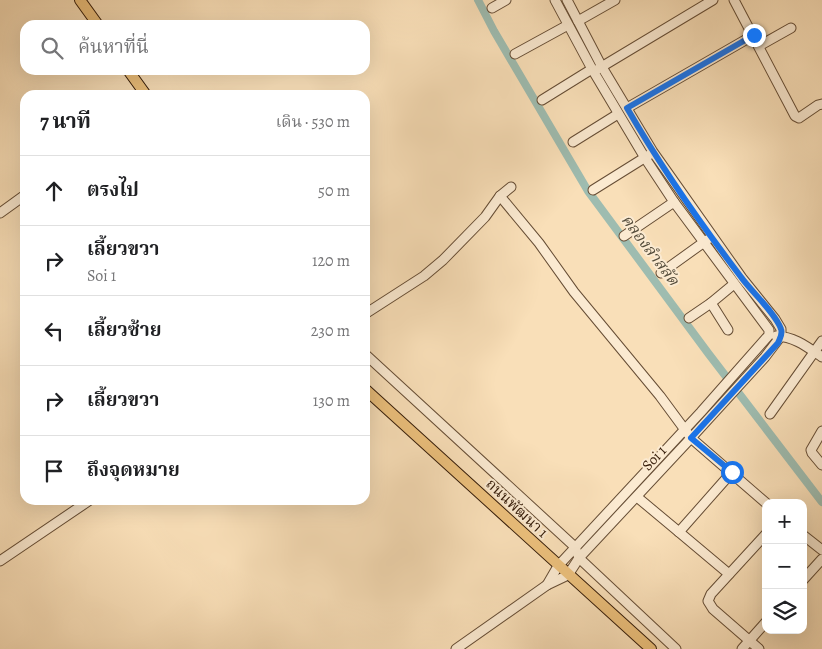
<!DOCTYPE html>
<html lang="th">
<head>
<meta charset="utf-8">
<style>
  :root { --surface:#fff; --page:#f2f2f2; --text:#202124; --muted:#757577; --line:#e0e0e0 }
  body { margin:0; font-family:Alegreya,"Noto Serif Thai",serif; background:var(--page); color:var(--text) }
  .controls { position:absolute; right:15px; bottom:15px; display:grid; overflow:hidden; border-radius:10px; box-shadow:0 5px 20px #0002 }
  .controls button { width:45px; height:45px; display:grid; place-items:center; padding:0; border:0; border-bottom:1px solid var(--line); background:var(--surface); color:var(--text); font:25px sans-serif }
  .stop { position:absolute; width:15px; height:15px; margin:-11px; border:4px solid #1a73e8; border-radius:50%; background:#fff }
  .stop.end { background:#1a73e8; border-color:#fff; box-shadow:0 1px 5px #0008 }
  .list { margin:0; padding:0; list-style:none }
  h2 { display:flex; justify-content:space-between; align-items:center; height:65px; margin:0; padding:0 20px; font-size:21px }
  h2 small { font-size:16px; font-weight:400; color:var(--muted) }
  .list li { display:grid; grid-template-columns:32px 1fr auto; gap:15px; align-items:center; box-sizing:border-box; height:70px; padding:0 20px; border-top:1px solid var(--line) }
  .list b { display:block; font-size:19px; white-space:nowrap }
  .list p { margin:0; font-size:16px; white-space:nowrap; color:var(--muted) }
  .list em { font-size:16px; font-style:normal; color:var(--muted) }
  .icon { flex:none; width:28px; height:28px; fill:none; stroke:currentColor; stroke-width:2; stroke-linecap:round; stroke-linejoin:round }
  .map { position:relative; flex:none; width:822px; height:649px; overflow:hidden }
  .search { position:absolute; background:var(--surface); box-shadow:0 5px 20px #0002; left:20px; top:20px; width:350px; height:55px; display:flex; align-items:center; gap:12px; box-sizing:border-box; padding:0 18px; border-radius:15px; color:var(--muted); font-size:19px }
  .panel { position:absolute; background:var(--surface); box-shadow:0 5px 20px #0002; left:20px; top:90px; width:350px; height:415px; border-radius:15px }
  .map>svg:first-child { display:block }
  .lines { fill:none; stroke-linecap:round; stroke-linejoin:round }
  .canal { stroke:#9ebcb0; stroke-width:8 }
  .minor-casing { stroke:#664d35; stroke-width:11 }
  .major-casing { stroke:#351c09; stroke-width:12 }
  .minor { stroke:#fbead1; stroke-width:9 }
  .major { stroke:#ecc07c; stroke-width:10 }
  .route { stroke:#1a73e8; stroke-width:6 }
  .labels { text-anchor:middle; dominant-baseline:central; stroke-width:4; stroke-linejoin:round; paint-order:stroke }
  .street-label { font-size:15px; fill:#351c09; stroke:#fbead1 }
  .water-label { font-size:16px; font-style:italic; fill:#544c3b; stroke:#fbead1 }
</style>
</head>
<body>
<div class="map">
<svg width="822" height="649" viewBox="0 0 822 649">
  <rect width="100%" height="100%" fill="#f9dfb8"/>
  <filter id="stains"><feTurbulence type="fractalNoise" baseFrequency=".004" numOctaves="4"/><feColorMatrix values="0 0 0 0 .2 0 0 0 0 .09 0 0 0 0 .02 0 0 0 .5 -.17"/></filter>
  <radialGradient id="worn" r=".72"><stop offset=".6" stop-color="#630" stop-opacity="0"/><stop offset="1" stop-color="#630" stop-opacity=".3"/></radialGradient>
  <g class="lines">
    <polyline class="canal" points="478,0 494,31 588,191 708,353 822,502"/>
    <g class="minor-casing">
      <g id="minor">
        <polyline points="734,0 795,116 799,118 818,105 822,104"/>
        <polyline points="492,8 506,0"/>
        <polyline points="578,21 615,0"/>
        <polyline points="759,46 791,28"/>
        <polyline points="515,54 568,25"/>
        <polyline points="598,69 713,0"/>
        <polyline points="542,100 592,69"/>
        <polyline points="627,108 754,35"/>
        <polyline points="573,142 618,114"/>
        <polyline points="593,190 649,155"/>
        <polyline points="500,196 539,243 574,292 660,396 691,438 766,503"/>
        <polyline points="0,213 25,195"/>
        <polyline points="624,236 674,202"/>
        <polyline points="661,273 707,240"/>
        <polyline points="711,303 728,330"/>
        <polyline points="365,314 424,276 443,260 485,217 500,196 511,187"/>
        <polyline points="689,318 711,303 734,284"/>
        <path d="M 776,336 C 795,337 806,346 822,357"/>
        <polyline points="365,354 575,547 579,558 676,649"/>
        <polyline points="770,414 822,341"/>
        <polyline points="822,431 811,450 812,453 822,465"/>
        <polyline points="637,497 679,532"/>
        <polyline points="803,535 822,550"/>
        <polyline points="0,561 90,500"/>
        <polyline points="729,574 679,532 732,472"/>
        <polyline points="803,580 822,559"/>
        <polyline points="547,585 558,566 701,412 769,335 769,330 674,202 645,158 592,69 555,0"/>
        <polyline points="456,649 547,585 568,575 579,558 691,438 765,357 781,336 781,329 775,319 742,278 653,152 602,67 567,0"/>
        <polyline points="742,649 766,622"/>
        <polyline points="759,649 713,609 708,601 711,594 766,534"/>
      </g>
    </g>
    <g class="major-casing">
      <g id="major">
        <polyline points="80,0 98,25"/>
        <polyline points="128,70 146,95"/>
        <polyline points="365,389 651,649"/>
      </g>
    </g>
    <use href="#minor" class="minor"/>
    <use href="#major" class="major"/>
  </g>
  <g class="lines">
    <path class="route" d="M 732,472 L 691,438 L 778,343 C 780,338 783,334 781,329 C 776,314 751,291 741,277 C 700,223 661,167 627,108 L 754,35"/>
  </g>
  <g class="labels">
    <g class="street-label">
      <text transform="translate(654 458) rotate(-47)">Soi 1</text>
      <text transform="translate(517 508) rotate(43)">ถนนพัฒนา 1</text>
    </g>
    <g class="water-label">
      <text transform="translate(650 250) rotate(53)">คลองลำสลัด</text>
    </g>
  </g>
  <rect width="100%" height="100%" filter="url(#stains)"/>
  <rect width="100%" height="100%" fill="url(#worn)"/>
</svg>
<div class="controls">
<button>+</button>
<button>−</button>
<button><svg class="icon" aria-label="layers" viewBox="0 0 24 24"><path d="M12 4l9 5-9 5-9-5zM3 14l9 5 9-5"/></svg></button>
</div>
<div class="stop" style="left:732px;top:472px"></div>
<div class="stop end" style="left:754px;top:35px"></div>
<div class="search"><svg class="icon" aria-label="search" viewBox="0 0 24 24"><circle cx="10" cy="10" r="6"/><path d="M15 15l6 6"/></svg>ค้นหาที่นี่</div>
<section class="panel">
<h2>7 นาที<small>เดิน · 530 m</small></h2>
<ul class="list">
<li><svg class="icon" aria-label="ahead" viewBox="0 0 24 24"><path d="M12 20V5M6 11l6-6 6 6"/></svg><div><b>ตรงไป</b></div><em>50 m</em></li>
<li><svg class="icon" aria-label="right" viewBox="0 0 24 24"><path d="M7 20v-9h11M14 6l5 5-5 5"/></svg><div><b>เลี้ยวขวา</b><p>Soi 1</p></div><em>120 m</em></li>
<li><svg class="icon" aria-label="left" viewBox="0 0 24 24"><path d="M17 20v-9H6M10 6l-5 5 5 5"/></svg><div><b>เลี้ยวซ้าย</b></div><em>230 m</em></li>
<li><svg class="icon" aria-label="right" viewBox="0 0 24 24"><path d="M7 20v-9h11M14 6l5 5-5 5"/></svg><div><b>เลี้ยวขวา</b></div><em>130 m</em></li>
<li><svg class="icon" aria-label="arrive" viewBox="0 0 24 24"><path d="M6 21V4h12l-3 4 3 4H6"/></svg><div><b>ถึงจุดหมาย</b></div></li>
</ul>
</section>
</div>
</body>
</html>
